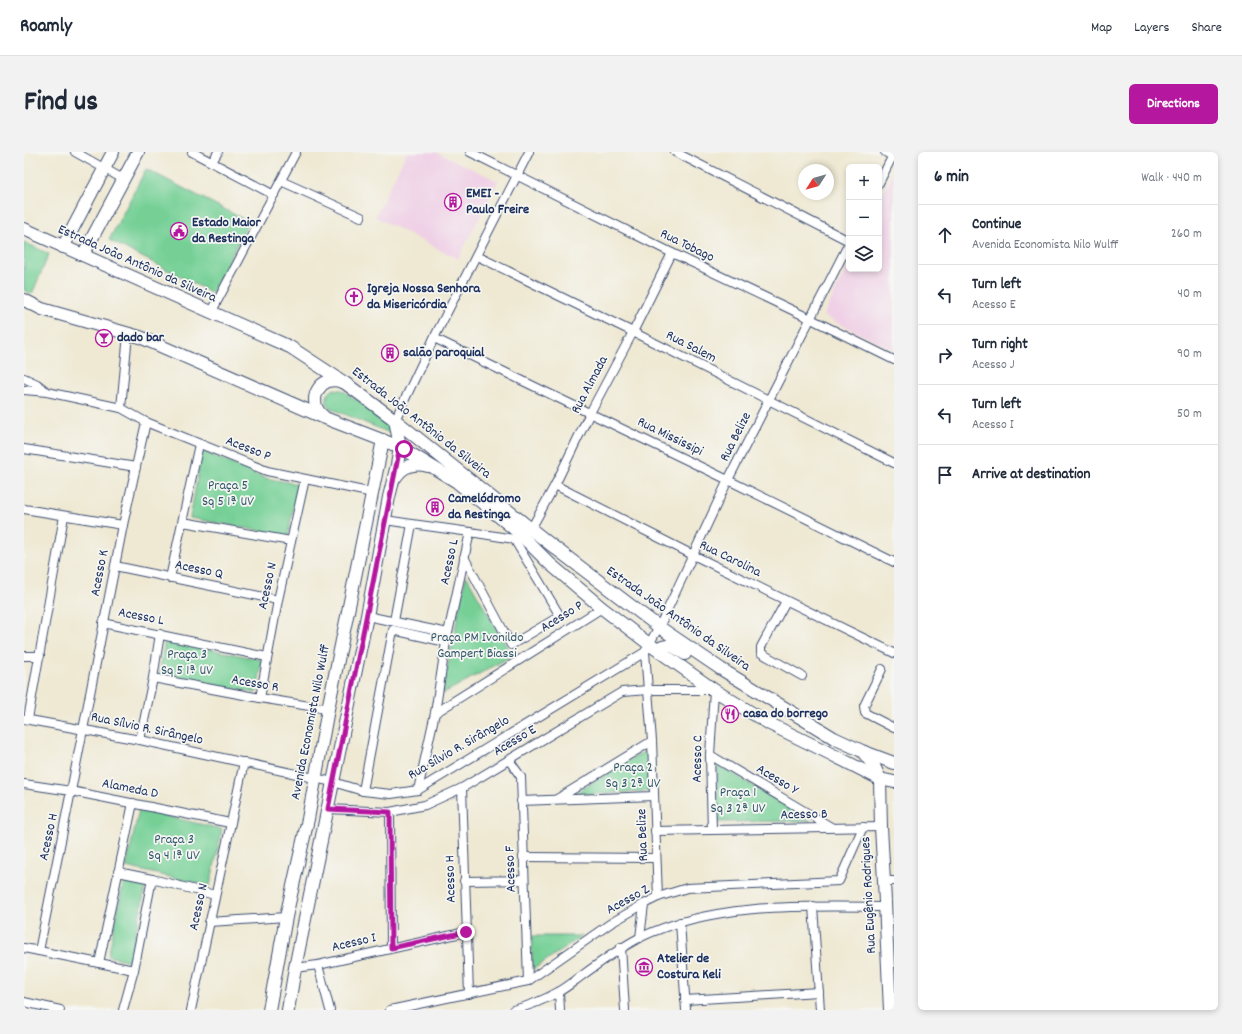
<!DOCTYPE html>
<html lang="en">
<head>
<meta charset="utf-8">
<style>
  :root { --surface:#fff; --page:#f2f2f3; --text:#1f2937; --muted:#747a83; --line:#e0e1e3; --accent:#b5179e }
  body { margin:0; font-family:Dekko,sans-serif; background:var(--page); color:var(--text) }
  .controls { position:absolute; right:12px; top:12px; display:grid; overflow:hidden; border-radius:6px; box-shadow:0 2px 6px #0003 }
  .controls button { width:36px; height:36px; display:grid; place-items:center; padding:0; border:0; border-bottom:1px solid var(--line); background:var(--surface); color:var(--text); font:20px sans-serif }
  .compass { position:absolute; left:774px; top:12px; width:36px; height:36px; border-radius:50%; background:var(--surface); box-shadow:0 2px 6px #0003; rotate:234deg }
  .stop { position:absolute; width:12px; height:12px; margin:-9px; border:3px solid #b5179e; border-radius:50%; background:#fff }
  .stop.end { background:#b5179e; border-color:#fff; box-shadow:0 1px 4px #0008 }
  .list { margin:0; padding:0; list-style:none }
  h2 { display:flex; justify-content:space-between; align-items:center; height:52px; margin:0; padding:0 16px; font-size:17px }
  h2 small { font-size:13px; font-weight:400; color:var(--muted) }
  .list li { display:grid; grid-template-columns:26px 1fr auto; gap:12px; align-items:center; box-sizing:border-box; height:60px; padding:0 16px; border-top:1px solid var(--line) }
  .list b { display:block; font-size:15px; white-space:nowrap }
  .list p { margin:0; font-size:13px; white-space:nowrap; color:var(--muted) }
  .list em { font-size:13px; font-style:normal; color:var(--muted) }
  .icon { flex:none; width:22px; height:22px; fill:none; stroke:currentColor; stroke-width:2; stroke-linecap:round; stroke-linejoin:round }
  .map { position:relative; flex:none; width:870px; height:858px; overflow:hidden; border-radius:6px }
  header { display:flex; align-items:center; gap:24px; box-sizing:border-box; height:56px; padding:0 20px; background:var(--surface); border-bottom:1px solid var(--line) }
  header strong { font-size:19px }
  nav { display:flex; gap:22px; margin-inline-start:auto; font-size:14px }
  .intro { display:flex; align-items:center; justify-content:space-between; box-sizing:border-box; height:96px; padding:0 24px }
  h1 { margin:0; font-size:28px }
  .button { padding:10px 18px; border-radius:6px; background:var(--accent); color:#fff; font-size:14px; font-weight:700 }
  main { display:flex; gap:24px; padding:0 24px }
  aside { flex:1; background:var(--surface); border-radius:6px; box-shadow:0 2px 6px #0003 }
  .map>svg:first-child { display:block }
  .built { fill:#efd0e6 }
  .green { fill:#76d096; stroke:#48807a }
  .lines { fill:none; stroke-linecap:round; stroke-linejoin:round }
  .street-casing { stroke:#3b4b70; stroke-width:10 }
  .secondary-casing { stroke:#3b4b70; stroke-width:14 }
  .street { stroke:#fff; stroke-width:8 }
  .secondary { stroke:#fff; stroke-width:12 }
  .route { stroke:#b5179e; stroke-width:5 }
  .labels { text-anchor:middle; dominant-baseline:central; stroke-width:3.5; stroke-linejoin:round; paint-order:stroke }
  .poi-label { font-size:14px; font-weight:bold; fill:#1b2f5e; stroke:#f6f6f2; text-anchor:start }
  .street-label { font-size:14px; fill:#1b2f5e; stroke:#f6f6f2 }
  .park-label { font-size:14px; fill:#32576c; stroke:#f6f6f2 }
</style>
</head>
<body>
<header>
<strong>Roamly</strong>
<nav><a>Map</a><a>Layers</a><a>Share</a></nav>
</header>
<div class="intro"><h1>Find us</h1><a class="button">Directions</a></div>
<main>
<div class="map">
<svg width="870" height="858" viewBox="0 0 870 858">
  <rect width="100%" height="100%" fill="#f6f6f2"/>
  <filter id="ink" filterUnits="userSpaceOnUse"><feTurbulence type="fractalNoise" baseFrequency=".025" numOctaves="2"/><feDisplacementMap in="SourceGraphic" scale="8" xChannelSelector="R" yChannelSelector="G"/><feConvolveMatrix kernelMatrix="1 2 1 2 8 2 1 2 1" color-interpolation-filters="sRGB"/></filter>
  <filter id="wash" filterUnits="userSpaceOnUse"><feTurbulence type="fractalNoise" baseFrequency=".012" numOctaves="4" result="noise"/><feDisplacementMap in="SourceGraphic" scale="16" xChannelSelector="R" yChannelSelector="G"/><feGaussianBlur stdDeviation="0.9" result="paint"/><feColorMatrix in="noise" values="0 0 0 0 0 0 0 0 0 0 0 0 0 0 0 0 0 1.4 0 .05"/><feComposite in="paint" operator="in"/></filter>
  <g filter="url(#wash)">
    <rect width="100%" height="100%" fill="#efe9d3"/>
    <g class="built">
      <polygon points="383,0 412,0 474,29 434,107 351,65"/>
      <polygon points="870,19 870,198 799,164 825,111 825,117 855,117 855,49"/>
    </g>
    <g class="green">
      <polygon points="122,17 225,70 188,141 85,88"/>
      <polygon points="0,90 25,102 8,142 0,138"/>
      <path d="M 311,237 L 318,238 L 366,271 L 368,282 L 306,256 C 300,249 302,240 311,237 Z"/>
      <polygon points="178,299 241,326 274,332 264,384 166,366"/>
      <polygon points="442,423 488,504 418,542"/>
      <polygon points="141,488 239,508 232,541 135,524"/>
      <polygon points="624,597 626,639 548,643"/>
      <polygon points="693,612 787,669 693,670"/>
      <polygon points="115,658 198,677 186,734 102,715"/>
      <polygon points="100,728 122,733 106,809 84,804"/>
      <polygon points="508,784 558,784 508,818"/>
    </g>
  </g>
  <g filter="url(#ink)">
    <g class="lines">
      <g class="street-casing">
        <g id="street">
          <polyline points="51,0 99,27"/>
          <polyline points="168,0 250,43"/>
          <polyline points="446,0 648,101 787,167 870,208"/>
          <polyline points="651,0 825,89"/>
          <polyline points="861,0 870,5"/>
          <polyline points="188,10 194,0"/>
          <polyline points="257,29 337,65"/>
          <polyline points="855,31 870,1"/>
          <polyline points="453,104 609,180 870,311"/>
          <polyline points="187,161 272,0"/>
          <polyline points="410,186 704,328 870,410"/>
          <polyline points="0,226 13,232 23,240"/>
          <polyline points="0,238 23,240 97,256 122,270 243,319 349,341"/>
          <polyline points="97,256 104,182"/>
          <polyline points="371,268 410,186 505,0"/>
          <polyline points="0,297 112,315"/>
          <polyline points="531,333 669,403 870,501"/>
          <polyline points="0,357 99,373"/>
          <polyline points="361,368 388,372"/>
          <polyline points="159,370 267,389"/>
          <polyline points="507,377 531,333 566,261 609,180 648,101"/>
          <polyline points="440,405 487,493 536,464 490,387 446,380"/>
          <polyline points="91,414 254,448"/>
          <polyline points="146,426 175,292"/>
          <polyline points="762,449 737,495 737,501 778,524"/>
          <polyline points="343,464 424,481 446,380 388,372 370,469"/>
          <polyline points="79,471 243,505"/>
          <polyline points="621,500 628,589 634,745"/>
          <polyline points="0,504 16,504"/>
          <polyline points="858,517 840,554 841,561 870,576"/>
          <polyline points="129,526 236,546 304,557"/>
          <polyline points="236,546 254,448 281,327"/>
          <polyline points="411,561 578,456"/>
          <polyline points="0,567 116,588 309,630 339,639 367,642 394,638 621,500 639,467 704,328 825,91"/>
          <polyline points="4,567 40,364"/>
          <polyline points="116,588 129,526 136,482"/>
          <polyline points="686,603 807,675"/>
          <polyline points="485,608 497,625 504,829"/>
          <polyline points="0,632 47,639 206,671"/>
          <polyline points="438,636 445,842"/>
          <polyline points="339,639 369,478 422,490 411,561 394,638"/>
          <polyline points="533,647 628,589"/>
          <polyline points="497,649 630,644"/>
          <polyline points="304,657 366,660 401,653 438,636 598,540 624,538 690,538 686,603 688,677"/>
          <polyline points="366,660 367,796"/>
          <polyline points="631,679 857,675"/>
          <polyline points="499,705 632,706"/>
          <polyline points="94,720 128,727 191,743"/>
          <polyline points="440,729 500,728"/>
          <polyline points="860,729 870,729"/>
          <polyline points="789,754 796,858"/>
          <polyline points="185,770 262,765"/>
          <polyline points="656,770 662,858"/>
          <polyline points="616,786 620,752"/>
          <polyline points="597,795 601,858"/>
          <polyline points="0,796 110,818"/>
          <polyline points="15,799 47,639 99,373 122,270"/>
          <polyline points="75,811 109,651"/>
          <polyline points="294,813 306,858"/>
          <polyline points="271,816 294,813 442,780"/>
          <polyline points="535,840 536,858"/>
          <polyline points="661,848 795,840"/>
          <polyline points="0,850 36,858"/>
          <polyline points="99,858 110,818 128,727"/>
          <polyline points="167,858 220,610"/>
          <polyline points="366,858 504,829 587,771 620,752 634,745 663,736 815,729 839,675"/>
          <path d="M 489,858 C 505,854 520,848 534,840 C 542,836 549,830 556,825 C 575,811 594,797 615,786 C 689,750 781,754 861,755"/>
        </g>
      </g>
      <g class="secondary-casing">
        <g id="secondary">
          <polyline points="0,77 266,195 321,231 371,268 522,389 635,475 697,517 810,586 838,599 870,611"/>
          <polyline points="39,95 89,0"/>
          <polyline points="59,103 114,0"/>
          <polyline points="0,148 18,157 116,185 301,266 376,295 433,330 494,380 525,411 578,456 625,492 690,538 746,572 801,599 856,627 870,630"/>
          <path d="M 299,264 C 281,250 296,221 318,230"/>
          <path d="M 371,326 C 378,314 390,310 404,314"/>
          <polyline points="636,500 638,495 647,493 661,502"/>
          <polyline points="839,600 850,614 856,627 857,675 860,729 866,858"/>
          <polyline points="245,858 262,765 284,667 304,557 359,288"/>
          <polyline points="264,858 271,816 343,464 365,345 373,313 376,295 371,268"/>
        </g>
      </g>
      <use href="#street" class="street"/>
      <use href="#secondary" class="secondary"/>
    </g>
  </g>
  <g class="lines" filter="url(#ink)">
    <polyline class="route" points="380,297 376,295 304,657 366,660 367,796 442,780"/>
  </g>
  <defs>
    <g id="building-ring" transform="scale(0.9)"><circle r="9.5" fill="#f6f6f2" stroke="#b5179e" stroke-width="1.5"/><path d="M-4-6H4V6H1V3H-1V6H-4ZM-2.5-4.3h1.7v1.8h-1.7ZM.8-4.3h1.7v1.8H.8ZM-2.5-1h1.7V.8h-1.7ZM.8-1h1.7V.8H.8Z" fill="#b5179e"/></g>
    <g id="civic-ring" transform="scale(0.9)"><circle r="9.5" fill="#f6f6f2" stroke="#b5179e" stroke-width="1.5"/><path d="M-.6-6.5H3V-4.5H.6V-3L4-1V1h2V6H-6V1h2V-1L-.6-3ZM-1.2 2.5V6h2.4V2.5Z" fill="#b5179e"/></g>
    <g id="church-ring" transform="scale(0.9)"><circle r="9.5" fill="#f6f6f2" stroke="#b5179e" stroke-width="1.5"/><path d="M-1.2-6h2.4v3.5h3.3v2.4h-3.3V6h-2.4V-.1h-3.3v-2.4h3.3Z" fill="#b5179e"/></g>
    <g id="bar-ring" transform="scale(0.9)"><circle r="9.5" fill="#f6f6f2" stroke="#b5179e" stroke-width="1.5"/><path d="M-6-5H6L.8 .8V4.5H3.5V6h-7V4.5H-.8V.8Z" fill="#b5179e"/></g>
    <g id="restaurant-ring" transform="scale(0.9)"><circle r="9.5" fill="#f6f6f2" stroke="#b5179e" stroke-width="1.5"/><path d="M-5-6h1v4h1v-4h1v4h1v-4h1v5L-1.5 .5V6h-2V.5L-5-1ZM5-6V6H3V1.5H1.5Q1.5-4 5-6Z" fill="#b5179e"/></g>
    <g id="museum-ring" transform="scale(0.9)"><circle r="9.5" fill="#f6f6f2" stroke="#b5179e" stroke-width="1.5"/><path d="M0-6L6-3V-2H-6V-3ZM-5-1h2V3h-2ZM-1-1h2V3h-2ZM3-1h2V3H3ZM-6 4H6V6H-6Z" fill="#b5179e"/></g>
  </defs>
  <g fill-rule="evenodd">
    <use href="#building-ring" x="429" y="50"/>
    <use href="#civic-ring" x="155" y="79"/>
    <use href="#church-ring" x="330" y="145"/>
    <use href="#bar-ring" x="80" y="186"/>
    <use href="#building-ring" x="366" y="201"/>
    <use href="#building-ring" x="411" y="355"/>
    <use href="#restaurant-ring" x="706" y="562"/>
    <use href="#museum-ring" x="620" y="815"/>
  </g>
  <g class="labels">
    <g class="poi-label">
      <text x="442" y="42">EMEI -<tspan x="442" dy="16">Paulo Freire</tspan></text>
      <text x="168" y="71">Estado Maior<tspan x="168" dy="16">da Restinga</tspan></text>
      <text x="343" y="137">Igreja Nossa Senhora<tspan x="343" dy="16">da Misericórdia</tspan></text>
      <text x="93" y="186">dado bar</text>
      <text x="379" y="201">salão paroquial</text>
      <text x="424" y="347">Camelódromo<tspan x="424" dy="16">da Restinga</tspan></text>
      <text x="719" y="562">casa do borrego</text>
      <text x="633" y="807">Atelier de<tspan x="633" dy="16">Costura Keli</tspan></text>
    </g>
    <g class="street-label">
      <text transform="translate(663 94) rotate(26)">Rua Tobago</text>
      <text transform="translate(113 112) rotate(24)">Estrada João Antônio da Silveira</text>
      <text transform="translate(667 195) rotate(27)">Rua Salem</text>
      <text transform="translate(566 233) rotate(-62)">Rua Almada</text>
      <text transform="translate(397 271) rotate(38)">Estrada João Antônio da Silveira</text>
      <text transform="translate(646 285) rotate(26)">Rua Mississipi</text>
      <text transform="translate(712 285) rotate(-63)">Rua Belize</text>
      <text transform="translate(224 297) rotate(21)">Acesso P</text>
      <text transform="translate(706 407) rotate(26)">Rua Carolina</text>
      <text transform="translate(426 410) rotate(-78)">Acesso L</text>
      <text transform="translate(175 418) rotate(12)">Acesso Q</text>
      <text transform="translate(76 421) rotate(-79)">Acesso K</text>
      <text transform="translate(244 434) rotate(-78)">Acesso N</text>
      <text transform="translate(117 465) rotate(11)">Acesso L</text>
      <text transform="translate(538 465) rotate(-32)">Acesso P</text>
      <text transform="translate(654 467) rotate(35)">Estrada João Antônio da Silveira</text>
      <text transform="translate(231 532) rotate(10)">Acesso R</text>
      <text transform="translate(287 570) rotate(-79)">Avenida Economista Nilo Wulff</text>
      <text transform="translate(123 577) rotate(12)">Rua Sílvio R. Sirângelo</text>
      <text transform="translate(491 589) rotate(-31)">Acesso E</text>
      <text transform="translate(435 596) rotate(-30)">Rua Sílvio R. Sirângelo</text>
      <text transform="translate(674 607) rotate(-89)">Acesso C</text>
      <text transform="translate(753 628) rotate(31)">Acesso Y</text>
      <text transform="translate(106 637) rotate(11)">Alameda D</text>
      <text transform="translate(780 663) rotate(-1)">Acesso B</text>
      <text transform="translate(619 683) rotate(-92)">Rua Belize</text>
      <text transform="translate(25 685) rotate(-78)">Acesso H</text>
      <text transform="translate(487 717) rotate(-92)">Acesso F</text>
      <text transform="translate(427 727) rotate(-92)">Acesso H</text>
      <text transform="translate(845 743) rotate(-93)">Rua Eugênio Rodrigues</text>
      <text transform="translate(604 748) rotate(-29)">Acesso Z</text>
      <text transform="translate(175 755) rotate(-78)">Acesso N</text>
      <text transform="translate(330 791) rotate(-13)">Acesso I</text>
    </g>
    <g class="park-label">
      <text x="204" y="334">Praça 5<tspan x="204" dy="16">Sq 5 1ª UV</tspan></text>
      <text x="453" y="486">Praça PM Ivonildo<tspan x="453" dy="16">Gampert Biassi</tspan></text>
      <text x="163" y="503">Praça 3<tspan x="163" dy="16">Sq 5 1ª UV</tspan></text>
      <text x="609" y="616">Praça 2<tspan x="609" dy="16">Sq 3 2ª UV</tspan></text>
      <text x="714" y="641">Praça 1<tspan x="714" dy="16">Sq 3 2ª UV</tspan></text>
      <text x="150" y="688">Praça 3<tspan x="150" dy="16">Sq 4 1ª UV</tspan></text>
    </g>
  </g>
</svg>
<div class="controls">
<button>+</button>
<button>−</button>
<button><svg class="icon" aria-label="layers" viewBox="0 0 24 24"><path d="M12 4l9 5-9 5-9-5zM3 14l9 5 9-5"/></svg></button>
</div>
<svg class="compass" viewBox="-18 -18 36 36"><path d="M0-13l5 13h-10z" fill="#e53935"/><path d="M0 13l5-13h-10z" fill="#747a83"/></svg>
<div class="stop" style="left:380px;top:297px"></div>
<div class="stop end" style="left:442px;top:780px"></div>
</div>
<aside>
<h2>6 min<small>Walk · 440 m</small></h2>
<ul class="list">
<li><svg class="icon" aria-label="ahead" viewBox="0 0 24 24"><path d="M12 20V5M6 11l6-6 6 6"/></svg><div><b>Continue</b><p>Avenida Economista Nilo Wulff</p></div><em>260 m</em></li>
<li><svg class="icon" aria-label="left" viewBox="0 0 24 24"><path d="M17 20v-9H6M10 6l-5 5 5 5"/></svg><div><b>Turn left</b><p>Acesso E</p></div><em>40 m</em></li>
<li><svg class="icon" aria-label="right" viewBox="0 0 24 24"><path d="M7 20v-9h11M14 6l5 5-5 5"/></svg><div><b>Turn right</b><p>Acesso J</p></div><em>90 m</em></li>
<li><svg class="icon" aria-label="left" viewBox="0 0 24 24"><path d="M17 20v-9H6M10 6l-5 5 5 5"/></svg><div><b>Turn left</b><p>Acesso I</p></div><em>50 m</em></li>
<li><svg class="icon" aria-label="arrive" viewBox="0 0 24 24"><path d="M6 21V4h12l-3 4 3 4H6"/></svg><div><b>Arrive at destination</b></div></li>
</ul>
</aside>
</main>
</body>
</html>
